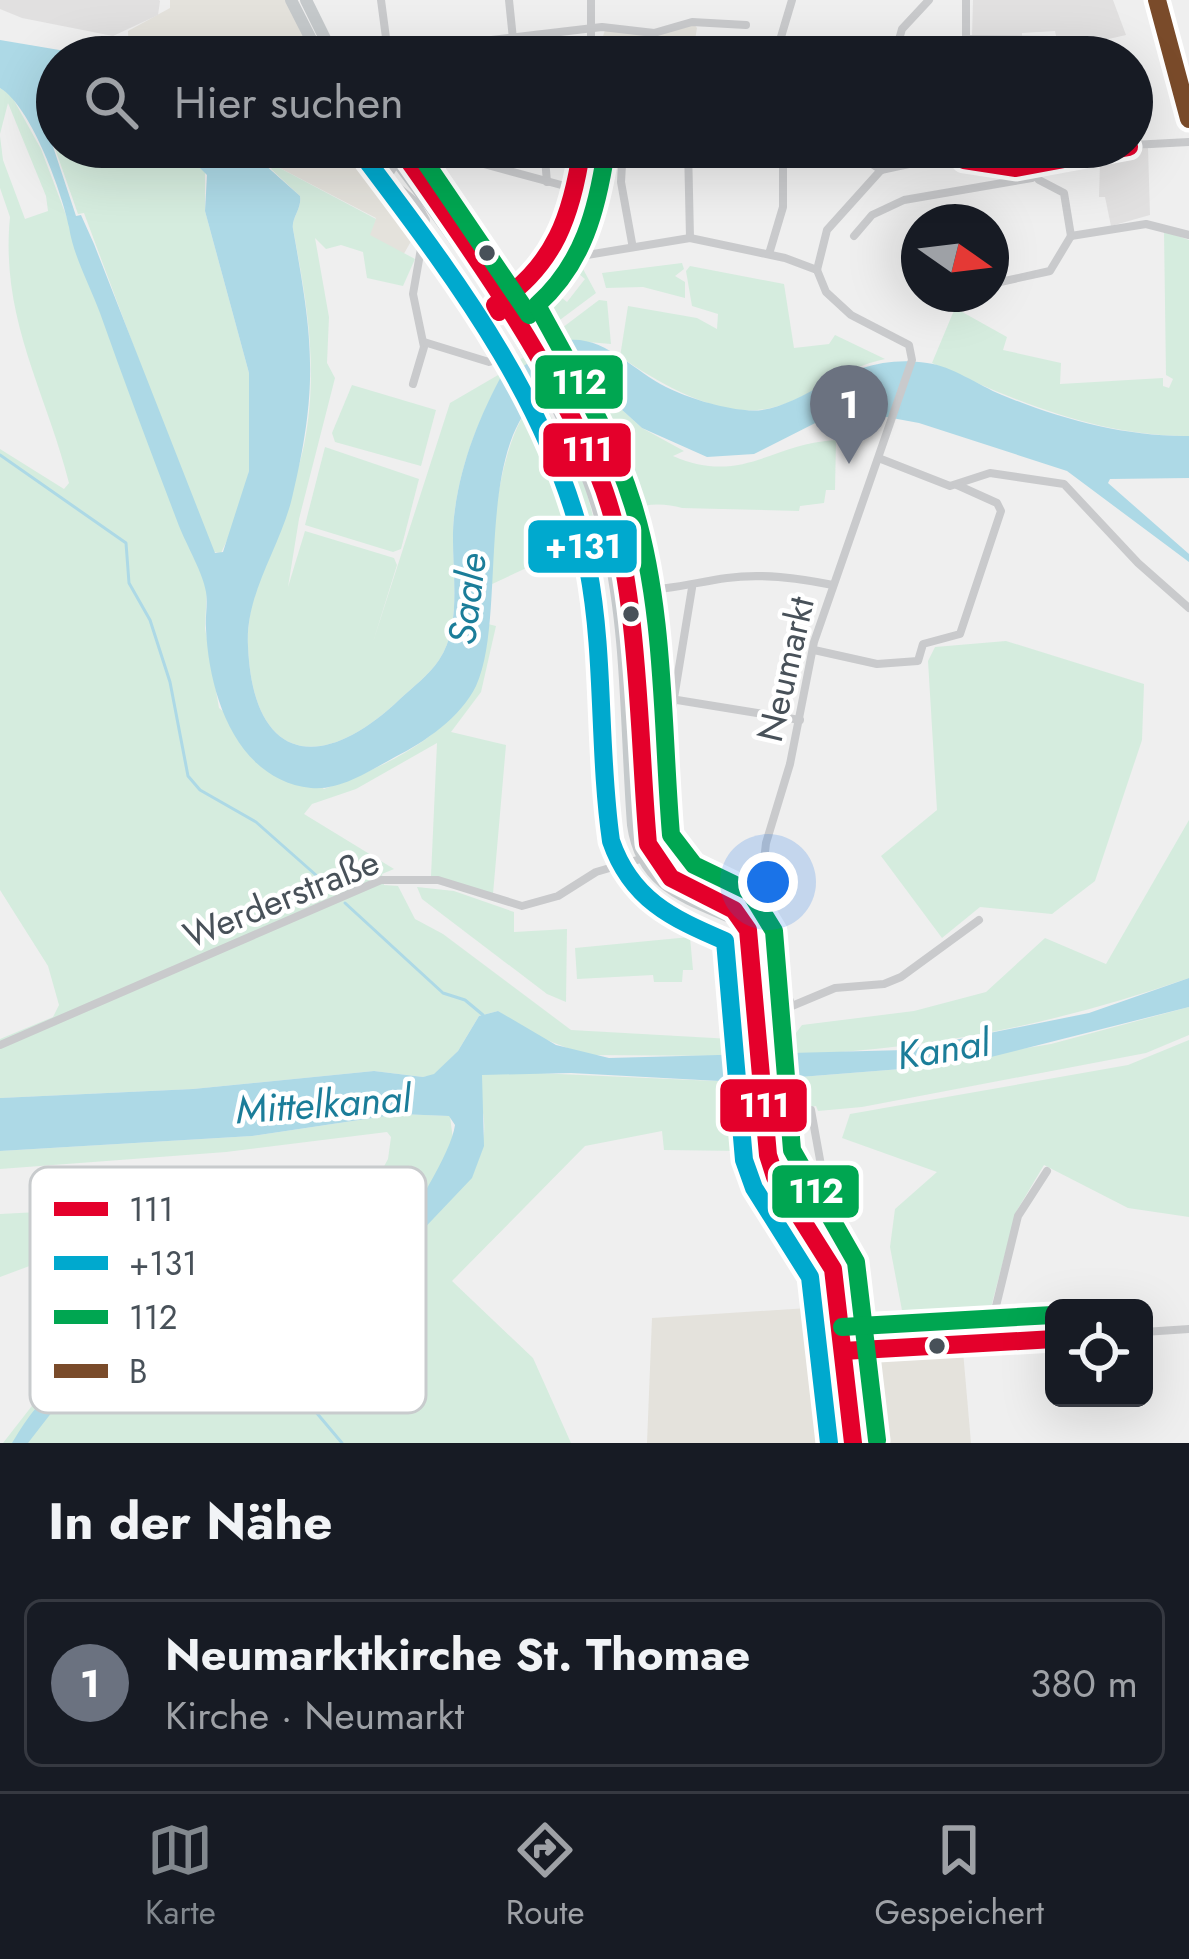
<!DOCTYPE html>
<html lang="de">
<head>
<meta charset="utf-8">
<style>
  :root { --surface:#171b24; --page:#20242c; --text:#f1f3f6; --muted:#9ea1a6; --line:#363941; --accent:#82888e }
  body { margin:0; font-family:Jost,sans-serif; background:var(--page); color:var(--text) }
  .controls { position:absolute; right:36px; bottom:36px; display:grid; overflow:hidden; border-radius:18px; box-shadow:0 12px 48px #0002 }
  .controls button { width:108px; height:108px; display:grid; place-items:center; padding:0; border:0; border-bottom:3px solid var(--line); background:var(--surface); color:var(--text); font:60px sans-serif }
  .compass { position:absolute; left:901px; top:204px; width:108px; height:108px; border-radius:50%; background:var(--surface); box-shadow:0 12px 48px #0002; rotate:104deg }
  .you { position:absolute; left:768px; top:882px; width:42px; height:42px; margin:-30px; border:9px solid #fff; border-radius:50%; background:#1a73e8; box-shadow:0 0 0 18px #1a73e833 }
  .badge { display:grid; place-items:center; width:78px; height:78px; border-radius:50%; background:var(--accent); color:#fff; font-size:39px; font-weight:700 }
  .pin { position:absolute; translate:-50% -99px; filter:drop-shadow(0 3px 6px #0008) }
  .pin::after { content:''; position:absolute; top:63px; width:42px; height:36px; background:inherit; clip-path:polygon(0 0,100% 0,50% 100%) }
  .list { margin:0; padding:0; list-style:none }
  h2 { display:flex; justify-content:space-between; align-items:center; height:156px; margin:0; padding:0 48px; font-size:51px }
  h2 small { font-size:39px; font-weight:400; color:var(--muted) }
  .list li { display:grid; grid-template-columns:78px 1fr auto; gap:36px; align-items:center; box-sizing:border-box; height:168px; margin:0 24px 24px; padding:0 24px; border:3px solid var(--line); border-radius:18px }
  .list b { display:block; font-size:45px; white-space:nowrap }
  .list p { margin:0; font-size:39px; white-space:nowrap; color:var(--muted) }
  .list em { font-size:39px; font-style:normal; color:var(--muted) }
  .icon { flex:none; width:66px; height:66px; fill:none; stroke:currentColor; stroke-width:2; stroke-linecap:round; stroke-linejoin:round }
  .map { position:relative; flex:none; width:1189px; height:1443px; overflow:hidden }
  .search { position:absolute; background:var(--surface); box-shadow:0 12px 48px #0002; left:36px; right:36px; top:36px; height:132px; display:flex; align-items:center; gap:30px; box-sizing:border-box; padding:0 42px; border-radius:66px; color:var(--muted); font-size:45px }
  .sheet { height:348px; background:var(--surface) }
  nav { display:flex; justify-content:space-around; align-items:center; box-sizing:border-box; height:168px; border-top:3px solid var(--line); background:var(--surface); font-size:33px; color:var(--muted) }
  nav a { display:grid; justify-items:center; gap:6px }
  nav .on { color:var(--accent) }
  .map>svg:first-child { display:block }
  .commercial { fill:#e4e2dc }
  .education { fill:#e1e0e0 }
  .green { fill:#d5ecde }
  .water { fill:#add9e6 }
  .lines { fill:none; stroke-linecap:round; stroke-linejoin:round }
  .stream { stroke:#add9e6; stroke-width:3 }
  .street { stroke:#c9cacc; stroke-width:8 }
  .primary { stroke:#c5c9cb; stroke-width:12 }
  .bus-1-casing { stroke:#fff; stroke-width:27 }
  .bus-2-casing { stroke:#fff; stroke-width:27 }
  .bus-3-casing { stroke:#fff; stroke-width:27 }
  .bus-4-casing { stroke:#fff; stroke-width:27 }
  .bus-1 { stroke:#e4002b; stroke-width:18 }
  .bus-2 { stroke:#00a9ce; stroke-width:18 }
  .bus-3 { stroke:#00a651; stroke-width:18 }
  .bus-4 { stroke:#7a4b2a; stroke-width:18 }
  .bus-dot { fill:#485159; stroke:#fff; stroke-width:4.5 }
  .labels { text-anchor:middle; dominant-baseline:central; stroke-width:9; stroke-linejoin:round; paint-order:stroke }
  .street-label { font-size:36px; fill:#485159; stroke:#fff }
  .water-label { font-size:39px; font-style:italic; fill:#1b7d99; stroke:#fff }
  .key { fill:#fff; stroke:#c8cbcd; stroke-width:3 }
  .key-label { font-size:33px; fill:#485159 }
  .line-badge { stroke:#fff; stroke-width:4.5 }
  .badge-label { font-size:33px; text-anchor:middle; font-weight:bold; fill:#fff }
</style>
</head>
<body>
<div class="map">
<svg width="1189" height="1443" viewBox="0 0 1189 1443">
  <rect width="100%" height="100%" fill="#efefef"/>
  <g class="commercial">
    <polygon points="170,0 288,0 315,57 129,57 128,31 170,8"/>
    <polygon points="692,22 697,28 692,57 604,57 599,49 605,30 654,33"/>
    <polygon points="253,147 379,147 382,192 398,196 420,213 421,224 402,257 369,235 376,218 274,165"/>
    <polygon points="824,1307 843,1443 647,1443 652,1318"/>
    <polygon points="963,1351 971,1443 864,1443 855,1359"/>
  </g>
  <g class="education">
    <polygon points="0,0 159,0 160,1 158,15 113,36 22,18 0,9"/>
    <polygon points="973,0 1113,0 1126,35 1078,46 1075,36 1057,40 1055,31 1022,33 1022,38 972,37"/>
    <polygon points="1148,148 1150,215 1111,226 1105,197 1099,197 1100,162 1137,156 1137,149"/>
  </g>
  <g class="green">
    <path d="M 0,88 L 11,95 L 41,149 L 207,588 L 205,628 L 219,708 L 324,789 C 408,758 482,722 488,624 L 496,626 L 481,692 L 451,732 L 506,745 L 493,894 L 431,876 L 437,743 L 356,789 L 312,804 L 304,814 L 394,869 L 382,874 L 384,885 L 398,886 L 415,919 L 443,934 L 571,1030 L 749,1040 L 747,1056 L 585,1055 L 529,1033 L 498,1011 L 479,1016 L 458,1051 L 434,1075 L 423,1077 L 374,1071 L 193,1089 L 0,1098 L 0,1039 L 53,1017 L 59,1005 L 48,966 L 0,890 L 0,449 L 64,489 L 69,483 C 46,391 0,319 10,217 L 0,188 L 0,136 L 3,160 L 25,219 L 48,211 L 46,196 L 8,103 L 0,134 Z"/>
    <polygon points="47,92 57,93 57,147 179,147 205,170 205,211 249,373 249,471 237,519 221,553 213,552 201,527 84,213 78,214 37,97"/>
    <path d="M 274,165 L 376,219 L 370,235 L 415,259 L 403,286 L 367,278 L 363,252 L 341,245 L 326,249 L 315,238 L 329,317 L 327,363 L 335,378 L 299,519 L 288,587 L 305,531 L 394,558 L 397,565 L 373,642 L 450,403 L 505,371 L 599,300 L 607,301 L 611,344 L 565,340 L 514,373 L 504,372 C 479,418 460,464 454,517 C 449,561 465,622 439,660 C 429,675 413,687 400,699 C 323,773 253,765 248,646 C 245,583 291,509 304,445 C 319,370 307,303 293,229 C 291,218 302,209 300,196 L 271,169 Z"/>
    <path d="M 1164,231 L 1189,240 L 1189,436 C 1099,437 1013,400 932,363 L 955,308 L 1007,337 L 1003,350 L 1061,363 L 1060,384 L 1163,378 L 1163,386 L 1169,388 L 1173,379 L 1166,375 Z"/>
    <path d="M 558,256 L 542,282 L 567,302 L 585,279 L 579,274 L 583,269 L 596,293 L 537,337 C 516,295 526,289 558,256 Z"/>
    <polygon points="682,263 684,269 675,276 685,282 685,298 643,287 606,288 602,273"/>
    <path d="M 690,266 L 784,284 L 794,348 L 829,344 L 835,335 L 885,359 C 841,368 810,398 775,407 C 722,422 662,384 620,357 L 628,306 L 697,318 L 717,329 L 718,314 L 692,306 L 686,271 Z"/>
    <path d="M 588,379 L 642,428 L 684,451 L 673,456 C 742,486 772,443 836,440 L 835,490 L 826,490 L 824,503 L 800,506 L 799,511 L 682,508 C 664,503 643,502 623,514 L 570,400 L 566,382 Z"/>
    <polygon points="352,385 436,410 421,466 335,442 332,433"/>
    <path d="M 539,396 L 580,467 L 609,577 L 592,577 L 589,546 L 550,557 L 490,585 C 491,535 500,429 539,396 Z"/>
    <polygon points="325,447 419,479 401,549 393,552 305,525"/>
    <polygon points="1006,641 1144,684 1142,740 1095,881 1052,914 980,907 942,938 881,856 937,810 928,661 935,647"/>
    <path d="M 1189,820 L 1189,978 C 1053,1025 932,1049 788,1055 L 786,1046 L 802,1025 L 914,1011 L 986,992 L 1045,938 L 1106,964 Z"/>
    <polygon points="417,887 454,891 514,912 514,932 567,929 566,1002 547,994 422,899"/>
    <polygon points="690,937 693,970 683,970 682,982 654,982 653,975 577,979 575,948"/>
    <path d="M 1189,1007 L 1189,1035 L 1146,1053 L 862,1107 L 818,1111 L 816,1106 L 776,1115 L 773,1127 L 758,1129 L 765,1173 L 750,1193 L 752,1171 L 740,1151 L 664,1150 L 662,1131 L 585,1146 L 452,1281 L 533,1358 L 571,1443 L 3,1443 L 42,1393 L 79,1378 L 207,1365 L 266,1378 L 336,1306 L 386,1229 L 371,1220 L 334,1230 L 225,1225 L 110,1236 L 0,1277 L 0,1214 L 269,1200 L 341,1209 L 372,1189 L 388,1159 L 391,1137 L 387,1132 L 226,1152 L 0,1169 L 0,1151 L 252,1136 L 399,1114 L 450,1116 L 453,1140 L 426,1194 L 449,1201 C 465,1186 481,1156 484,1133 C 486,1113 477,1095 481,1075 L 493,1071 L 738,1082 L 901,1069 L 1051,1044 Z"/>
    <polygon points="1189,1040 1189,1217 1128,1208 1044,1165 1016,1212 984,1334 908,1342 890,1247 895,1209 937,1172 842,1138 850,1114 1128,1065"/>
  </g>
  <g class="water">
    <path d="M 0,40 L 101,57 L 57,57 L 57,93 L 37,98 L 76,216 L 81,215 L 94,244 L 215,553 L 223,552 L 249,471 L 249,373 L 205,211 L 207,175 L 179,147 L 245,147 L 300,196 C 302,209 291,218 293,229 C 313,340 319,385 292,498 C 280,548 245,593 248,646 C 253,765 323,773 400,699 C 413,687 429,675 439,660 C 465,622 449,561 454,517 C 460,464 479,417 504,371 L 515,373 C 529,363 552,341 569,340 C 606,337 635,372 666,387 C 688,398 721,408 745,410 C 800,417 842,350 927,363 C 952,366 978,385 1002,395 C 1060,419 1126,437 1189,436 L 1189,478 L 1110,479 L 1108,483 L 1189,554 L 1189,562 L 1067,471 L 919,423 L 854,411 L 835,413 L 754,454 L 707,457 L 642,428 L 588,379 C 459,385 513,607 476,686 C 461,717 425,742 395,757 C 371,770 340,791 311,788 C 236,780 209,694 206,629 C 205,617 208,604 206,592 C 203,573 187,546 179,526 C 152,455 125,384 100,313 C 90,286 73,255 69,227 C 63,196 32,107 0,88 Z"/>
    <path d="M 1189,978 L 1189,1007 L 991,1057 L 901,1069 L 738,1082 L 571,1073 L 482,1075 L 484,1146 L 472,1178 L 282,1378 L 220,1397 L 74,1400 L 52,1412 L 28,1443 L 12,1443 C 22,1427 36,1403 53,1393 C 95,1370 205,1397 263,1380 C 313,1365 448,1177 455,1125 L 449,1116 L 399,1114 L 252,1136 L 0,1151 L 0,1098 L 193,1089 L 374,1071 L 423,1077 L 434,1074 L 458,1051 L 479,1016 L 498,1011 L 556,1045 L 609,1058 L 905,1050 L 1089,1013 Z"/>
  </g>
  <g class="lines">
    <g class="stream">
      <polyline points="0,455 126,543 129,583 150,620 170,682 188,776 200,790 256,822 334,891"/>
      <polyline points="345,903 443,993 465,1000 483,1015"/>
      <polyline points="295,1365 310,1405 342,1443"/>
    </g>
    <g class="street">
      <polyline points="381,0 388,53"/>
      <polyline points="509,0 513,39"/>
      <polyline points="1157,0 1189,119"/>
      <polyline points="966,39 1050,40 1054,57"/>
      <polyline points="365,55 602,27 654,33 692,22 746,25"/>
      <polyline points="591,57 591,0"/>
      <polyline points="775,57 792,0"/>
      <polyline points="894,57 902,29 929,0"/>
      <polyline points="966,57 966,0"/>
      <polyline points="1132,145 1189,142"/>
      <polyline points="468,147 469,160 576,189"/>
      <polyline points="544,147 547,182"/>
      <polyline points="623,147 621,182 632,243"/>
      <polyline points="688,147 690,238"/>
      <polyline points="846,147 881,170"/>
      <polyline points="964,160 964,147"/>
      <polyline points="396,163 387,178 416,202 426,220 413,294 424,347 413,384"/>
      <polyline points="876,163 881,147"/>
      <polyline points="1061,164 1061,147"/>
      <polyline points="881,170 946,156 1016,168 1114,154 1129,147"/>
      <polyline points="1039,180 1064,193 1071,236"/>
      <polyline points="854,236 872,215 904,200 1032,178"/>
      <polyline points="1071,236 1146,224 1189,235"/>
      <polyline points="769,254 783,207 783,147"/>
      <polyline points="575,257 690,238 785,258 817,270"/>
      <polyline points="817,270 827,230 881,170"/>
      <polyline points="991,284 1050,271 1071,236"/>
      <path d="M 505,299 C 563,261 573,211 582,147"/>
      <polyline points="424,342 489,362 513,355"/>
      <polyline points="881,459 950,486 990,473 1064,484 1138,563 1189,608"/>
      <path d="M 641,590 C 672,590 697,582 727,578 C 762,573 798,578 833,585"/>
      <polyline points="814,650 877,664 918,661 923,644 960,634 1001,511 997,503 957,485"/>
      <polyline points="671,699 800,720"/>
      <polyline points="642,780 655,775 665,753 692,588"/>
      <polyline points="754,912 792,1006 835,988 884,984 901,977 979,920"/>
      <polyline points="743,922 759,905 766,843 790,764 814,642 912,360 909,345 851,315 826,292 817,270"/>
      <polyline points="0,1045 381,880 438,880 522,906 558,896 596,872 644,858"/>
      <polyline points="811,1110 832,1226 822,1244"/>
      <polyline points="1144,1332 1189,1329"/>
      <polyline points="987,1343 1018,1216 1047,1171"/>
      <polyline points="843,1351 1054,1339"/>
    </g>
    <g class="primary">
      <polyline points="291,0 320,57"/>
      <polyline points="306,0 334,57"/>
      <path d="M 386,147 C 472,259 576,404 607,543 C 628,633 626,732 633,825 C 642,889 691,899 741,922"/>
      <polyline points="399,147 506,299 599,476 623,568 648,844 671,878 734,910 748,930 768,1155 775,1177 833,1269 853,1443"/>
    </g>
    <g class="bus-1-casing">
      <g id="bus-1">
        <path d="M 399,147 C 472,251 548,356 598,474 C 640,574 638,734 648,844 L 671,878 L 734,910 L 748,930 L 768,1155 L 775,1177 L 833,1269 L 853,1443"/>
        <polyline points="964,147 964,160 1016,168 1129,147"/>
        <path d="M 499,312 L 495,305 C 555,266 572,215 582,147"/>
        <polyline points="843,1351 1054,1339"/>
      </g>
    </g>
    <g class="bus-2-casing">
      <path id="bus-2" d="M 367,161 C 459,283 558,414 588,568 C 605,657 598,750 611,841 C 631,899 671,918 725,941 L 744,1160 L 754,1188 L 810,1277 L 829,1443"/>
    </g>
    <g class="bus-3-casing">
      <g id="bus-3">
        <polyline points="415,147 529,315"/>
        <path d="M 606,151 C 597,210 583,264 537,305 C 572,370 611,434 633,505 C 665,608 662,727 671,835 L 694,865 L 750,892 L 774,931 L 792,1150 L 856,1262 L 877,1440"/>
        <polyline points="842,1327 1053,1315"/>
      </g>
    </g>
    <g class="bus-4-casing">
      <polyline id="bus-4" points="1157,0 1189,119"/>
    </g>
    <use href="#bus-1" class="bus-1"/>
    <use href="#bus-2" class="bus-2"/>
    <use href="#bus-3" class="bus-3"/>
    <use href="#bus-4" class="bus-4"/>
  </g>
  <g class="bus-dot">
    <circle cx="487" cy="253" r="10"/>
    <circle cx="631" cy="614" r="10"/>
    <circle cx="937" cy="1346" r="10"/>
  </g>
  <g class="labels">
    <g class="street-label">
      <text transform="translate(785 669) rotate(-77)">Neumarkt</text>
      <text transform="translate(281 898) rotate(-22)">Werderstraße</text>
    </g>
    <g class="water-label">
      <text transform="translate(467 599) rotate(-83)">Saale</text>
      <text transform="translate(943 1049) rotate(-9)">Kanal</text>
      <text transform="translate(323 1104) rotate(-4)">Mittelkanal</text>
    </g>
  </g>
  <rect x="30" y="1167" width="396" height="246" rx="18" class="key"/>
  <rect x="54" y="1202" width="54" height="14" fill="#e4002b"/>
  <rect x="54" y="1256" width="54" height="14" fill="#00a9ce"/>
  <rect x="54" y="1310" width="54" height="14" fill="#00a651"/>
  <rect x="54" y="1364" width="54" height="14" fill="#7a4b2a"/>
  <g class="key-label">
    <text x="129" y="1221">111</text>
    <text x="129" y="1275">+131</text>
    <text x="129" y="1329">112</text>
    <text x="129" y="1383">B</text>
  </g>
  <g class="line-badge">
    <rect x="533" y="353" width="92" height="58" rx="12" fill="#00a651"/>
    <rect x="541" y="421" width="92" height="58" rx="12" fill="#e4002b"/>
    <rect x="526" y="518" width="113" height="57" rx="12" fill="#00a9ce"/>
    <rect x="718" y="1077" width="91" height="57" rx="12" fill="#e4002b"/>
    <rect x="770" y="1163" width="91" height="57" rx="12" fill="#00a651"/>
  </g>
  <g class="badge-label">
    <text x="579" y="394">112</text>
    <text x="587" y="461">111</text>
    <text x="583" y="558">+131</text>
    <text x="764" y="1117">111</text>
    <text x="816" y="1203">112</text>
  </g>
</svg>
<div class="controls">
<button><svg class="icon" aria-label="locate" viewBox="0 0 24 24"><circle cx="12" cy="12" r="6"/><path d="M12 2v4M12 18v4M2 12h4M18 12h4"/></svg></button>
</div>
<svg class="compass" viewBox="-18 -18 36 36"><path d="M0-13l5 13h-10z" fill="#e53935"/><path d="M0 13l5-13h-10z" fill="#9ea1a6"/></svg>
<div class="you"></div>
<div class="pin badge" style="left:849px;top:464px;background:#6b7280">1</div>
<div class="search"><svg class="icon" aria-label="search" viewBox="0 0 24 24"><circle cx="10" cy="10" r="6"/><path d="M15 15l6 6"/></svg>Hier suchen</div>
</div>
<section class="sheet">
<h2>In der Nähe<small></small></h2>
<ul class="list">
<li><span class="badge" style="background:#6b7280">1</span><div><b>Neumarktkirche St. Thomae</b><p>Kirche · Neumarkt</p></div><em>380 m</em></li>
</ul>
</section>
<nav>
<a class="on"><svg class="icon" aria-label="map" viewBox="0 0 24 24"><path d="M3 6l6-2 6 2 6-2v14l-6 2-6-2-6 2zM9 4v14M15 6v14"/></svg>Karte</a>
<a><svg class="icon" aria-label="directions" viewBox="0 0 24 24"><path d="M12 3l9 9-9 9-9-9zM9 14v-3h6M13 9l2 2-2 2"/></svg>Route</a>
<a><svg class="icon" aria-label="saved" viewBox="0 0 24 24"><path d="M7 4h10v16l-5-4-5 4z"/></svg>Gespeichert</a>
</nav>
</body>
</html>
